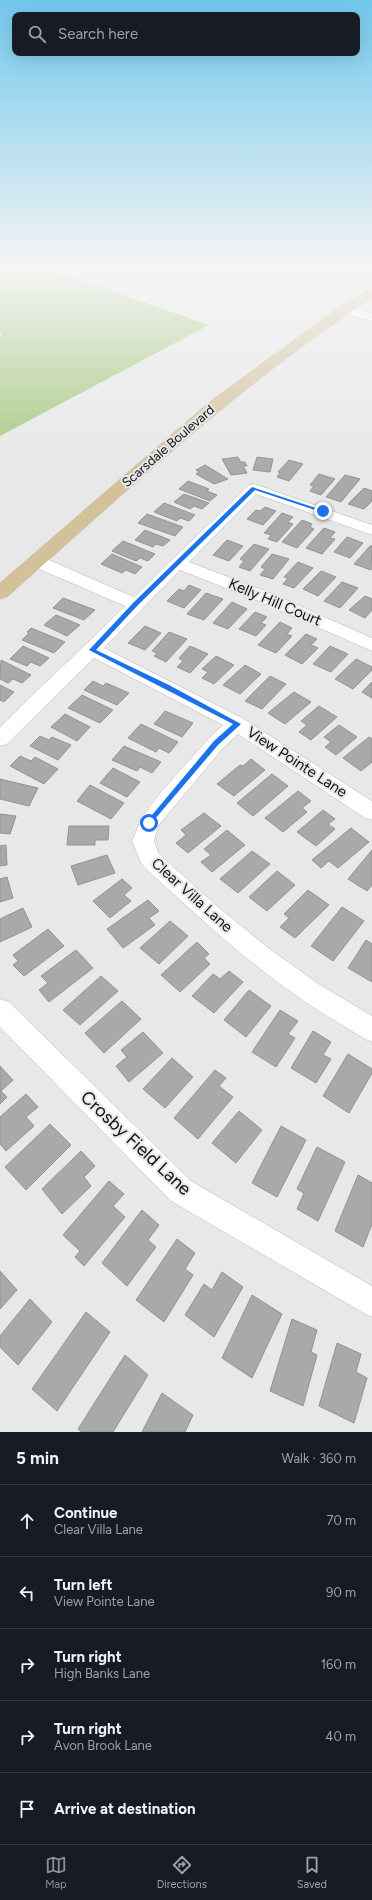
<!DOCTYPE html>
<html lang="en">
<head>
<meta charset="utf-8">
<style>
  :root { --surface:#171b24; --page:#20242c; --text:#f1f3f6; --muted:#9ea1a6; --line:#363941; --accent:#8c9099 }
  body { margin:0; font-family:Figtree,sans-serif; background:var(--page); color:var(--text) }
  .stop { position:absolute; width:12px; height:12px; margin:-9px; border:3px solid #1a73e8; border-radius:50%; background:#fff }
  .stop.end { background:#1a73e8; border-color:#fff; box-shadow:0 1px 4px #0008 }
  .list { margin:0; padding:0; list-style:none }
  h2 { display:flex; justify-content:space-between; align-items:center; height:52px; margin:0; padding:0 16px; font-size:17px }
  h2 small { font-size:13px; font-weight:400; color:var(--muted) }
  .list li { display:grid; grid-template-columns:26px 1fr auto; gap:12px; align-items:center; box-sizing:border-box; height:72px; padding:0 16px; border-top:1px solid var(--line) }
  .list b { display:block; font-size:15px; white-space:nowrap }
  .list p { margin:0; font-size:13px; white-space:nowrap; color:var(--muted) }
  .list em { font-size:13px; font-style:normal; color:var(--muted) }
  .icon { flex:none; width:22px; height:22px; fill:none; stroke:currentColor; stroke-width:2; stroke-linecap:round; stroke-linejoin:round }
  .map { position:relative; flex:none; width:372px; height:1432px; overflow:hidden }
  .search { position:absolute; background:var(--surface); box-shadow:0 4px 16px #0002; left:12px; right:12px; top:12px; height:44px; display:flex; align-items:center; gap:10px; box-sizing:border-box; padding:0 14px; border-radius:8px; color:var(--muted); font-size:15px }
  .sheet { height:412px; background:var(--surface) }
  nav { display:flex; justify-content:space-around; align-items:center; box-sizing:border-box; height:56px; border-top:1px solid var(--line); background:var(--surface); font-size:11px; color:var(--muted) }
  nav a { display:grid; justify-items:center; gap:2px }
  nav .on { color:var(--accent) }
  .map>svg:first-child { display:block }
  .green { fill:#a4c87e }
  .building { fill:#a9a9ab; stroke:#939395 }
  .lines { fill:none; stroke-linecap:round; stroke-linejoin:round }
  .minor-casing { stroke:#b4b5b6; stroke-width:1 }
  .major-casing { stroke:#c6c6c6; stroke-width:1 }
  .minor { fill:#fff; fill-rule:evenodd }
  .major { fill:#d3c199; fill-rule:evenodd }
  .route { fill:#1a73e8 }
  .labels { text-anchor:middle; dominant-baseline:central; stroke-width:4; stroke-linejoin:round; paint-order:stroke }
  .far-street-label { font-size:13px; fill:#101011; stroke:#e8e8e9 }
  .street-label { font-size:15px; fill:#101011; stroke:#e8e8e9 }
  .near-street-label { font-size:18px; fill:#101011; stroke:#e8e8e9 }
</style>
</head>
<body>
<div class="map">
<svg width="372" height="1432" viewBox="0 0 372 1432">
  <rect width="100%" height="100%" fill="#e8e8e9"/>
  <polygon class="green" points="0,269 48,269 209,325 0,436 0,337 2,333 0,332"/>
  <g class="building">
    <polygon points="238,457 241,462 245,462 247,466 243,466 247,473 231,475 222,459"/>
    <polygon points="257,457 273,459 270,472 253,470"/>
    <polygon points="289,460 303,464 289,481 277,477 280,473 278,472"/>
    <polygon points="205,465 228,479 214,484 196,474 199,472 196,470"/>
    <polygon points="319,474 335,479 321,495 310,491 314,486 310,485"/>
    <polygon points="345,475 360,479 341,502 326,497"/>
    <polygon points="188,481 209,489 207,491 217,495 210,501 179,489"/>
    <polygon points="364,488 372,491 372,501 364,509 348,504"/>
    <polygon points="184,494 209,503 202,509 194,506 190,509 174,502"/>
    <polygon points="164,503 195,515 189,521 180,518 177,521 154,512"/>
    <polygon points="265,507 276,511 263,525 247,519 256,510 260,511"/>
    <polygon points="282,513 293,517 288,522 293,524 277,542 268,539 271,535 264,533"/>
    <polygon points="147,514 183,527 175,536 138,523"/>
    <polygon points="302,520 312,524 310,527 314,529 297,548 282,542"/>
    <polygon points="324,528 335,532 330,538 335,539 322,554 306,548"/>
    <polygon points="145,530 170,540 163,546 156,544 153,547 135,540"/>
    <polygon points="347,537 363,543 350,558 334,552"/>
    <polygon points="227,540 243,546 229,561 213,555"/>
    <polygon points="123,541 155,554 148,561 140,558 136,561 112,551"/>
    <polygon points="254,544 269,549 250,571 239,567 244,561 240,559"/>
    <polygon points="370,546 372,546 371,570 354,564"/>
    <polygon points="112,554 142,567 135,574 126,570 122,573 101,564"/>
    <polygon points="272,554 289,559 273,579 260,575 265,569 261,567"/>
    <polygon points="298,562 313,568 294,588 283,584 288,578 284,577"/>
    <polygon points="321,571 336,577 318,596 303,589"/>
    <polygon points="342,582 358,588 340,608 324,601"/>
    <polygon points="189,585 201,590 184,608 167,601 179,589 184,591"/>
    <polygon points="206,593 223,599 204,620 187,614"/>
    <polygon points="365,596 372,599 372,610 365,618 349,610"/>
    <polygon points="63,598 95,610 84,620 53,608"/>
    <polygon points="232,602 247,609 228,629 213,623"/>
    <polygon points="255,612 267,617 261,623 266,625 256,636 239,629"/>
    <polygon points="56,615 80,625 67,636 44,625"/>
    <polygon points="280,622 292,628 287,634 292,636 276,653 258,645"/>
    <polygon points="145,626 161,633 145,650 128,643"/>
    <polygon points="31,628 65,642 54,653 22,640 29,633 27,632"/>
    <polygon points="169,632 187,639 166,662 154,656 157,653 152,651"/>
    <polygon points="306,634 317,639 311,645 318,648 302,664 285,655"/>
    <polygon points="23,646 49,658 40,666 31,662 27,666 10,659"/>
    <polygon points="190,646 208,654 190,673 177,667 183,661 179,658"/>
    <polygon points="330,646 348,654 331,672 313,664"/>
    <polygon points="216,656 234,665 214,684 202,678 208,672 202,669"/>
    <polygon points="356,659 372,667 372,670 353,689 335,679"/>
    <polygon points="1,660 31,675 22,683 13,679 8,683 0,679"/>
    <polygon points="245,665 261,674 240,694 223,685"/>
    <polygon points="270,676 286,684 262,709 245,701"/>
    <polygon points="93,681 103,686 106,683 129,693 117,705 84,690"/>
    <polygon points="372,682 372,698 362,692"/>
    <polygon points="0,685 14,692 4,702 0,700"/>
    <polygon points="294,692 311,702 285,724 268,713"/>
    <polygon points="82,695 113,710 100,723 68,708"/>
    <polygon points="319,706 337,717 311,740 299,732 307,725 301,721"/>
    <polygon points="165,711 193,723 182,737 154,724"/>
    <polygon points="65,714 90,727 77,741 51,727"/>
    <polygon points="141,724 178,742 169,753 159,748 156,752 128,738"/>
    <polygon points="339,725 357,737 336,755 325,747 331,742 324,737"/>
    <polygon points="40,736 49,740 52,737 71,745 58,760 30,746"/>
    <polygon points="369,737 372,739 372,762 361,771 343,758"/>
    <polygon points="124,746 161,762 152,773 140,767 137,771 112,760"/>
    <polygon points="20,756 31,761 35,757 58,769 44,784 10,766"/>
    <polygon points="251,759 265,770 234,796 217,784 240,765 243,766"/>
    <polygon points="113,768 140,782 127,797 100,783"/>
    <polygon points="272,774 288,786 253,816 237,803"/>
    <polygon points="0,779 38,788 29,806 0,799"/>
    <polygon points="90,785 124,803 111,819 77,801"/>
    <polygon points="298,791 311,801 302,808 307,812 283,832 265,818"/>
    <polygon points="323,810 335,819 328,824 335,829 316,846 297,832"/>
    <polygon points="204,813 221,826 188,853 176,843 186,835 181,830"/>
    <polygon points="0,814 16,816 10,834 0,833"/>
    <polygon points="69,826 109,826 108,840 95,840 95,845 67,845"/>
    <polygon points="351,828 369,842 338,868 329,861 321,868 312,860"/>
    <polygon points="227,830 245,845 212,872 201,862 211,855 204,849"/>
    <polygon points="6,845 7,865 0,866 0,846"/>
    <polygon points="372,850 372,885 367,891 348,879"/>
    <polygon points="252,851 270,864 238,893 220,879"/>
    <polygon points="107,855 115,873 78,885 71,866"/>
    <polygon points="277,871 295,885 267,911 249,897"/>
    <polygon points="7,877 13,898 0,902 0,879"/>
    <polygon points="122,879 132,888 124,895 131,901 110,918 93,901"/>
    <polygon points="308,890 329,905 295,938 280,927 289,918 284,914"/>
    <polygon points="148,900 159,911 149,918 155,925 123,948 107,929"/>
    <polygon points="342,907 364,921 333,961 311,946"/>
    <polygon points="23,908 32,927 0,942 0,919"/>
    <polygon points="170,921 188,936 159,964 140,948"/>
    <polygon points="48,929 64,946 24,976 13,965 18,961 13,955"/>
    <polygon points="366,940 372,944 372,982 348,968"/>
    <polygon points="197,942 209,954 204,958 210,964 180,992 161,975"/>
    <polygon points="76,950 93,968 49,1002 39,990 48,983 41,976"/>
    <polygon points="229,971 243,982 214,1013 192,996 213,974 220,979"/>
    <polygon points="101,976 118,991 80,1025 63,1010"/>
    <polygon points="249,990 271,1006 246,1037 224,1020"/>
    <polygon points="122,1001 141,1019 104,1053 85,1033"/>
    <polygon points="280,1010 298,1021 288,1034 295,1038 276,1067 252,1052"/>
    <polygon points="313,1031 331,1042 323,1055 331,1059 316,1083 291,1068"/>
    <polygon points="143,1032 163,1053 129,1082 116,1066 127,1057 121,1050"/>
    <polygon points="348,1054 372,1069 372,1073 349,1113 323,1096"/>
    <polygon points="172,1058 193,1077 165,1108 143,1089"/>
    <polygon points="0,1066 13,1080 1,1091 7,1097 0,1104"/>
    <polygon points="215,1070 226,1078 219,1086 233,1097 198,1139 174,1118"/>
    <polygon points="26,1094 38,1107 26,1117 34,1126 6,1151 0,1144 0,1117"/>
    <polygon points="239,1111 262,1130 236,1163 212,1143"/>
    <polygon points="50,1124 71,1145 26,1190 5,1167"/>
    <polygon points="281,1126 306,1140 277,1197 252,1183"/>
    <polygon points="317,1147 345,1162 318,1221 297,1209 304,1193 297,1189"/>
    <polygon points="81,1151 95,1166 84,1177 91,1186 62,1214 42,1189"/>
    <polygon points="358,1175 372,1183 372,1224 363,1247 335,1231"/>
    <polygon points="109,1181 124,1194 113,1206 125,1217 84,1266 75,1257 80,1251 63,1235"/>
    <polygon points="142,1210 159,1225 148,1240 156,1247 127,1286 102,1263"/>
    <polygon points="177,1239 195,1253 185,1269 193,1275 164,1322 136,1300"/>
    <polygon points="0,1271 17,1290 0,1309"/>
    <polygon points="222,1272 243,1287 214,1337 185,1315 204,1284 212,1290"/>
    <polygon points="252,1295 282,1314 252,1378 222,1358"/>
    <polygon points="30,1299 52,1322 18,1365 0,1347 0,1336"/>
    <polygon points="86,1312 110,1332 57,1411 32,1389"/>
    <polygon points="292,1319 317,1330 311,1352 317,1355 303,1406 270,1391"/>
    <polygon points="337,1343 361,1354 356,1372 367,1378 354,1423 319,1406"/>
    <polygon points="125,1355 148,1375 113,1432 81,1432 78,1429"/>
    <polygon points="162,1393 193,1415 185,1432 142,1432"/>
  </g>
  <g class="lines">
    <g class="minor-casing">
      <g id="minor">
        <polygon points="344,306 372,313 372,321 340,313 338,310"/>
        <path d="M 254,484 L 372,525 L 372,535 L 256,494 L 189,562 L 268,592 L 372,638 L 372,651 L 256,600 L 180,570 L 104,648 L 244,719 L 372,801 L 372,820 L 365,818 L 238,734 L 223,748 L 158,826 L 154,841 L 159,854 L 218,907 L 267,947 L 317,983 L 372,1016 L 372,1042 L 363,1038 C 343,1025 321,1013 301,999 C 244,960 193,912 142,865 L 132,841 L 142,817 L 161,792 L 209,738 L 223,725 L 94,658 L 7,744 L 0,746 L 0,727 C 41,686 84,647 125,606 L 30,565 L 28,561 L 30,557 L 36,556 L 42,557 L 134,597 L 249,485 Z"/>
        <polygon points="0,999 9,1002 191,1181 372,1286 372,1317 362,1312 171,1201 0,1027"/>
      </g>
    </g>
    <g class="major-casing">
      <path id="major" d="M 372,288 L 372,298 C 240,384 125,493 7,597 L 0,599 L 0,583 L 208,403 L 339,307 Z"/>
    </g>
    <use href="#minor" class="minor"/>
    <use href="#major" class="major"/>
  </g>
  <linearGradient id="sky" x2="0" y2="1"><stop stop-color="#71c7eb"/><stop offset="0.57" stop-color="#f5f5f5"/><stop offset="1" stop-color="#f5f5f5" stop-opacity="0"/></linearGradient>
  <rect width="372" height="470" fill="url(#sky)"/>
  <polygon class="route" points="252,487 325,511 321,512 255,490 138,605 96,650 169,685 241,724 218,745 149,826 146,823 147,821 214,741 233,724 89,650 134,602"/>
  <g class="labels">
    <g class="far-street-label">
      <text transform="translate(168 446) rotate(-41)">Scarsdale Boulevard</text>
    </g>
    <g class="street-label">
      <text transform="translate(275 602) rotate(23)">Kelly Hill Court</text>
      <text transform="translate(297 762) rotate(33)">View Pointe Lane</text>
      <text transform="translate(192 895) rotate(42)">Clear Villa Lane</text>
    </g>
    <g class="near-street-label">
      <text transform="translate(136 1143) rotate(43)">Crosby Field Lane</text>
    </g>
  </g>
</svg>
<div class="stop" style="left:149px;top:823px"></div>
<div class="stop end" style="left:323px;top:511px"></div>
<div class="search"><svg class="icon" aria-label="search" viewBox="0 0 24 24"><circle cx="10" cy="10" r="6"/><path d="M15 15l6 6"/></svg>Search here</div>
</div>
<section class="sheet">
<h2>5 min<small>Walk · 360 m</small></h2>
<ul class="list">
<li><svg class="icon" aria-label="ahead" viewBox="0 0 24 24"><path d="M12 20V5M6 11l6-6 6 6"/></svg><div><b>Continue</b><p>Clear Villa Lane</p></div><em>70 m</em></li>
<li><svg class="icon" aria-label="left" viewBox="0 0 24 24"><path d="M17 20v-9H6M10 6l-5 5 5 5"/></svg><div><b>Turn left</b><p>View Pointe Lane</p></div><em>90 m</em></li>
<li><svg class="icon" aria-label="right" viewBox="0 0 24 24"><path d="M7 20v-9h11M14 6l5 5-5 5"/></svg><div><b>Turn right</b><p>High Banks Lane</p></div><em>160 m</em></li>
<li><svg class="icon" aria-label="right" viewBox="0 0 24 24"><path d="M7 20v-9h11M14 6l5 5-5 5"/></svg><div><b>Turn right</b><p>Avon Brook Lane</p></div><em>40 m</em></li>
<li><svg class="icon" aria-label="arrive" viewBox="0 0 24 24"><path d="M6 21V4h12l-3 4 3 4H6"/></svg><div><b>Arrive at destination</b></div></li>
</ul>
</section>
<nav>
<a class="on"><svg class="icon" aria-label="map" viewBox="0 0 24 24"><path d="M3 6l6-2 6 2 6-2v14l-6 2-6-2-6 2zM9 4v14M15 6v14"/></svg>Map</a>
<a><svg class="icon" aria-label="directions" viewBox="0 0 24 24"><path d="M12 3l9 9-9 9-9-9zM9 14v-3h6M13 9l2 2-2 2"/></svg>Directions</a>
<a><svg class="icon" aria-label="saved" viewBox="0 0 24 24"><path d="M7 4h10v16l-5-4-5 4z"/></svg>Saved</a>
</nav>
</body>
</html>
